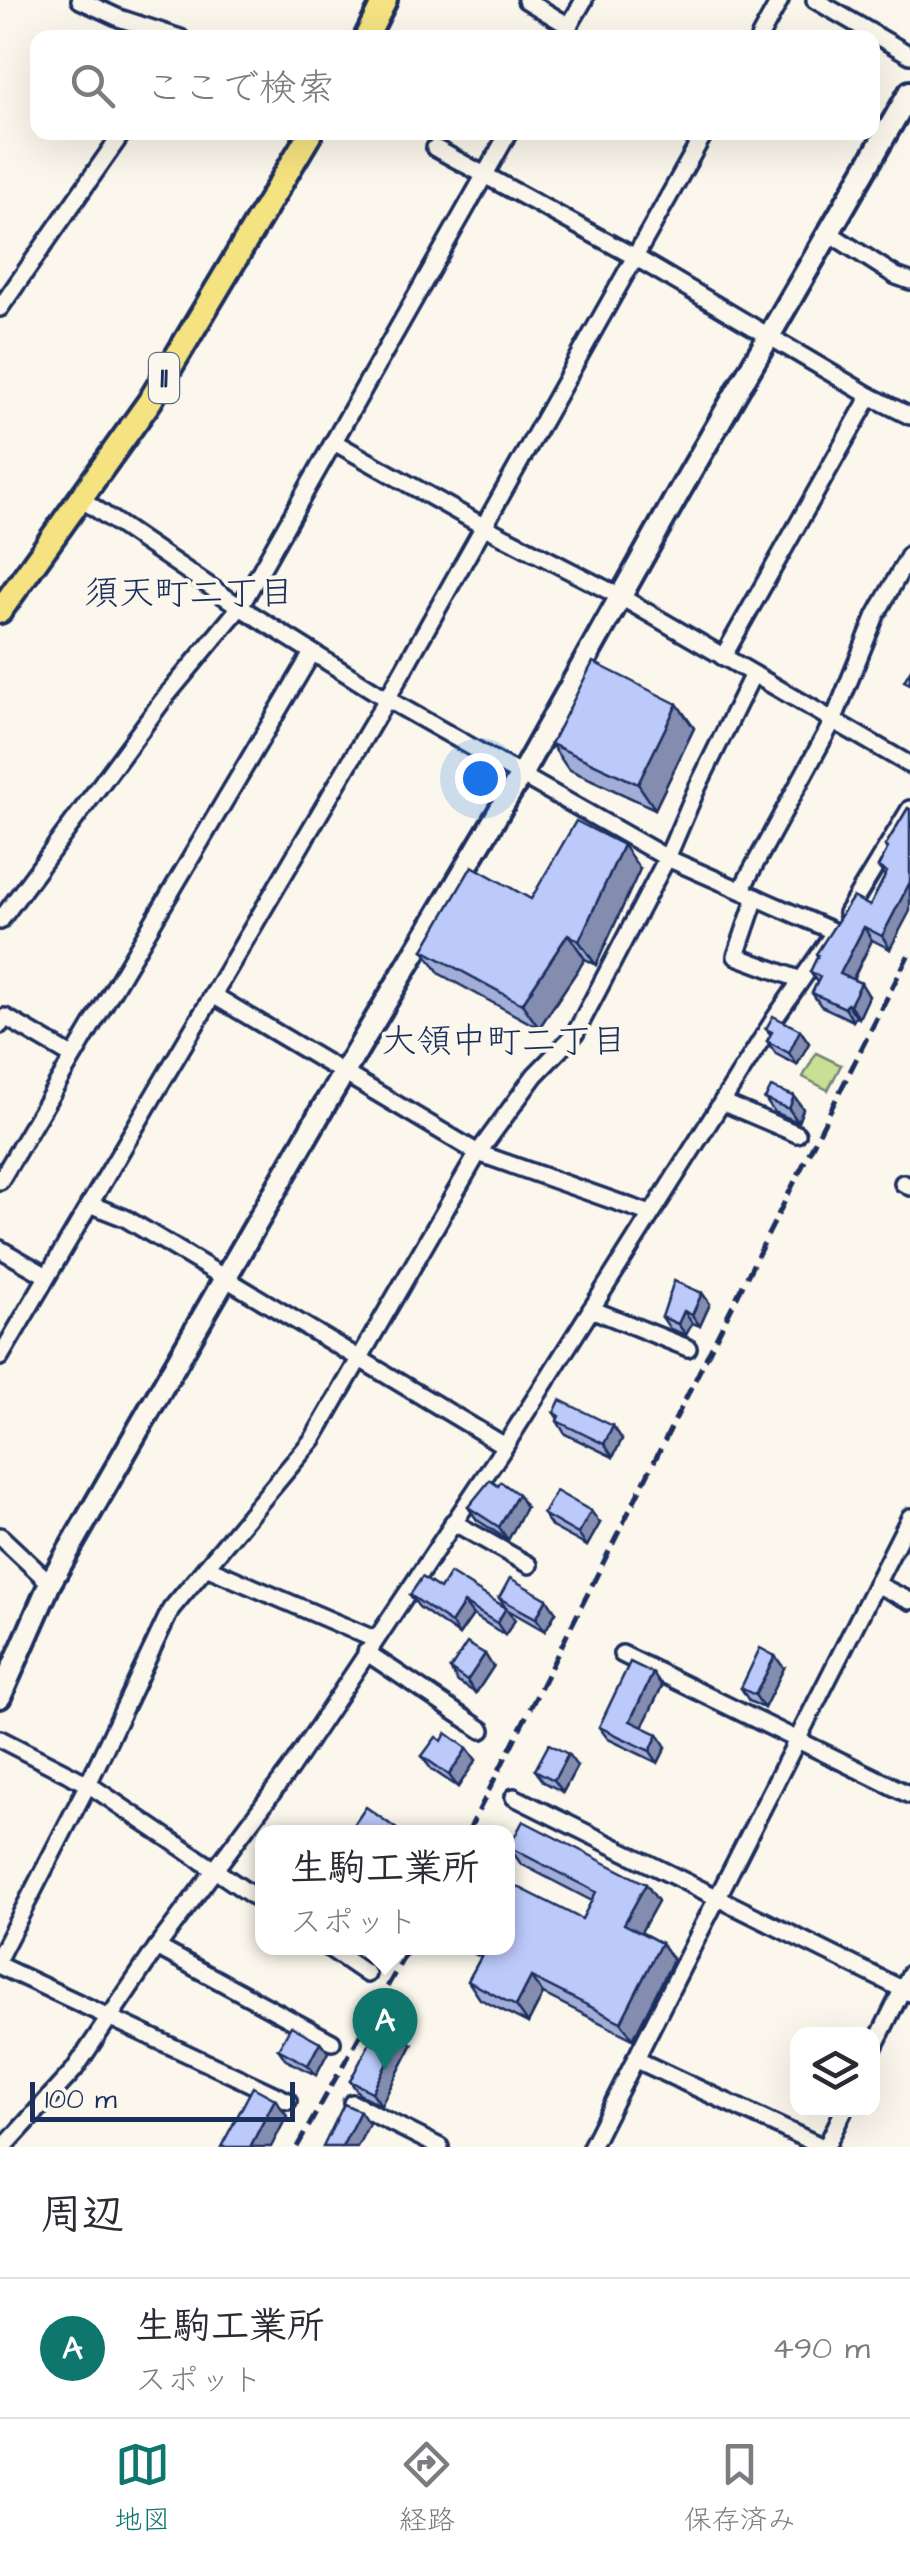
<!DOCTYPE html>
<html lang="ja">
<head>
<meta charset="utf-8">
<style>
  :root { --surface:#fff; --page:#f7f7f7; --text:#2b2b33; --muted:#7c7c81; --line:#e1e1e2; --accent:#0f766e }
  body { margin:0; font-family:"Architects Daughter","Klee One",sans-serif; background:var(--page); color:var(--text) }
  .controls { position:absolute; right:30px; bottom:30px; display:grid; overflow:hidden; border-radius:20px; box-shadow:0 10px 40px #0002 }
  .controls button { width:90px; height:90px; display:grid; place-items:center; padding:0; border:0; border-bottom:2px solid var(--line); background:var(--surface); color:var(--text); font:50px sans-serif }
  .scale { position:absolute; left:30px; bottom:25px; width:265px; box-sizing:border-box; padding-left:10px; border:5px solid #1b2f5e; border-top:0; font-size:28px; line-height:35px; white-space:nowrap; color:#1b2f5e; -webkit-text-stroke:8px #fbf7ec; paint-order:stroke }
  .you { position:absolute; left:480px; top:778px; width:35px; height:35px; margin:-25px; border:8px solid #fff; border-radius:50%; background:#1a73e8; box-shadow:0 0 0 15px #1a73e833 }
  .badge { display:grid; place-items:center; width:65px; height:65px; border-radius:50%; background:var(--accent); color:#fff; font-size:32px; font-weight:700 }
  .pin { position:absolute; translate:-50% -82px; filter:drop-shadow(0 2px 5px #0008) }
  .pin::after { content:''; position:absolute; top:52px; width:35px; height:30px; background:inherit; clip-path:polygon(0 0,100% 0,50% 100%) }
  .popup { position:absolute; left:255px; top:1825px; width:260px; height:130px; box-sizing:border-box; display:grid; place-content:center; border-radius:20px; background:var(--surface); filter:drop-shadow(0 2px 8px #0005); font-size:32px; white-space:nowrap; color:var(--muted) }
  .popup b { font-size:38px; color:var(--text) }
  .popup::after { content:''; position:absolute; left:50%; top:100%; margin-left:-20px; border:20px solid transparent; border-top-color:var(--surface) }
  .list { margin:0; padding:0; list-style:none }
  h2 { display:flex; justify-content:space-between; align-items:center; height:130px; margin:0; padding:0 40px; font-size:42px }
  h2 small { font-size:32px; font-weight:400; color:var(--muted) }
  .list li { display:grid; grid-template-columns:65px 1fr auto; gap:30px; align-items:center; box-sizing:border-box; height:140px; padding:0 40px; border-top:2px solid var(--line) }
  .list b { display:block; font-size:38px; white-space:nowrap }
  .list p { margin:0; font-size:32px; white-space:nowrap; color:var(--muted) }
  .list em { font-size:32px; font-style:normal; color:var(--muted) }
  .icon { flex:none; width:55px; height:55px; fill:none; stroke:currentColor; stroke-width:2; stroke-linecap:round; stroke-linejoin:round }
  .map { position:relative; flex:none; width:910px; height:2147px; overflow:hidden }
  .search { position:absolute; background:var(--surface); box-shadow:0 10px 40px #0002; left:30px; right:30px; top:30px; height:110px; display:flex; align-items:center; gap:25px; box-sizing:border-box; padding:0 35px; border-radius:20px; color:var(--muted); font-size:38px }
  .sheet { height:270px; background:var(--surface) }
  nav { display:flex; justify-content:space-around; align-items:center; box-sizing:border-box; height:140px; border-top:2px solid var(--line); background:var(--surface); font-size:28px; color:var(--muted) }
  nav a { display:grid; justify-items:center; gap:5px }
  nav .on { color:var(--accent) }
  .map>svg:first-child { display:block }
  .green { fill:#c9df94; stroke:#728779; stroke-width:2.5 }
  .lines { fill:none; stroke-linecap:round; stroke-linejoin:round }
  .street-casing { stroke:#1b2f5e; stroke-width:22 }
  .secondary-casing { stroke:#1b2f5e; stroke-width:28 }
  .primary-casing { stroke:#1b2f5e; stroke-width:30 }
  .street { stroke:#fbf7ec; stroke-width:15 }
  .secondary { stroke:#fbf7ec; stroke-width:20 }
  .primary { stroke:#f5e382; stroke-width:22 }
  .rail { stroke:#1b2f5e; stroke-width:5; stroke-dasharray:15 8; stroke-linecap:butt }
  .wall { fill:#a2aed8; stroke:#1b2f5e; stroke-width:2.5 }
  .shaded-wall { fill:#848db0; stroke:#1b2f5e; stroke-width:2.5 }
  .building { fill:#bccafb; stroke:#1b2f5e; stroke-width:2.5 }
  .labels { text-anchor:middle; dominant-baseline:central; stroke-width:8; stroke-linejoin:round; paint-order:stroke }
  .shield { fill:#fbf7ec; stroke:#5e6b89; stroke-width:2.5 }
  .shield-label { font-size:30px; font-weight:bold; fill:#1b2f5e }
  .neighbourhood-label { font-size:35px; fill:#1b2f5e; stroke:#fbf7ec }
</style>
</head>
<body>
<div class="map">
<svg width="910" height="2147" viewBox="0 0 910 2147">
  <rect width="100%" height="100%" fill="#fbf7ec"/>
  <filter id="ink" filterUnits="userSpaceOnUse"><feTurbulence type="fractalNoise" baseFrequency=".01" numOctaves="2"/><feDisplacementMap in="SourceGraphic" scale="20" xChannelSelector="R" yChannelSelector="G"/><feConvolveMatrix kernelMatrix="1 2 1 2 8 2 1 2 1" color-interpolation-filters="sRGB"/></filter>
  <g filter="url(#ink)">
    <polygon class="green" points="816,1053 841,1065 828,1090 803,1077"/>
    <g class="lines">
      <g class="street-casing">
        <g id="street">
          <polyline points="80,0 119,18 180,38"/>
          <polyline points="526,0 569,26"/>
          <polyline points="815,0 910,55"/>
          <polyline points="562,38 584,0"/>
          <polyline points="759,38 780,0"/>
          <polyline points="435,148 635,257 870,396 723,657"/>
          <polyline points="829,233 896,276 910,281"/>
          <polyline points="0,308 123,132"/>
          <polyline points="870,396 910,416"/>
          <polyline points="334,442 483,526 621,597 910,765"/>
          <polyline points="80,498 240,607 387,699 667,858 835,932"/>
          <polyline points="741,890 833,721 876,615 910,554"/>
          <polyline points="756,897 736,956 801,980"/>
          <polyline points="847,913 910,809"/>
          <polyline points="0,921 163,700 240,607 509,132"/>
          <polyline points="213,995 478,1153 651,1214"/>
          <polyline points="0,1025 5,1017 72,1056"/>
          <polyline points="722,1102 797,1134"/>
          <polyline points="0,1181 312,653"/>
          <polyline points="903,1183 910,1187"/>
          <polyline points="89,1204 125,1218 505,1446"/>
          <polyline points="0,1249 47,1276"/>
          <polyline points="591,1309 688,1348"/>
          <polyline points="0,1357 387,699 705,132"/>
          <polyline points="453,1522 529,1565"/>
          <polyline points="0,1536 50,1583"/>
          <polyline points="206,1567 374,1639"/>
          <polyline points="876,1584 910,1601"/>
          <polyline points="366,1652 482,1730"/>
          <polyline points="622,1654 910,1795"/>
          <polyline points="0,1739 88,1784 262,1902"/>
          <polyline points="514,1797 910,1993"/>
          <polyline points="157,1947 332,2042"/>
          <polyline points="329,1948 367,1974"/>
          <polyline points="0,1955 88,1784 171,1609 313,1439 478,1153 535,1075 575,1034 667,858 697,788 753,674"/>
          <polyline points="0,1966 288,2101"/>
          <polyline points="872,2051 910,1974"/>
          <polyline points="635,2059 823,2147"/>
          <polyline points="352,2103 440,2147"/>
          <polyline points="4,2147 74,2070 157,1947 290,1769 505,1446 775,1018 829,940"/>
          <polyline points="591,2147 910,1517"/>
          <polyline points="826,2147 844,2110"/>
        </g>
      </g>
      <g class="secondary-casing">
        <polyline id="secondary" points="0,1697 50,1583 324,1106 522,773 679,492 910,92"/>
      </g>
      <g class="primary-casing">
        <g id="primary">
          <polyline points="366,38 385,0"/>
          <polyline points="0,611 150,401 311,132"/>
        </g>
      </g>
      <use href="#street" class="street"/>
      <use href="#secondary" class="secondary"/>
      <use href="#primary" class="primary"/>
      <g class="rail">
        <polyline points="468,1832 910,952"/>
        <polyline points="297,2147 409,1948"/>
      </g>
    </g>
    <g class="wall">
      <polygon points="677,704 694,728 655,809 568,769 551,744"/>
      <polygon points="908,808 890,949 872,940 853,980 869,996 859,1018 856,1016 853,1021 821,1006 812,993 817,982 810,972 818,957 816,954 870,906 885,876 878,867 887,850 885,846"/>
      <polygon points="640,869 596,965 585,959 539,1028 440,974 423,950 531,899"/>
      <polygon points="766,1029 800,1030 809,1043 797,1065 776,1054 767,1041 771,1035"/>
      <polygon points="794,1096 803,1109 798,1122 774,1112 765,1099"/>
      <polygon points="702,1293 710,1304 700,1326 692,1323 686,1335 670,1329 662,1317"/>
      <polygon points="554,1413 613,1426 622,1439 613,1457 565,1434 557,1421 558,1419"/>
      <polygon points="498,1486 526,1507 508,1540 477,1520 468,1507"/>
      <polygon points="543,1514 600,1523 587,1546 552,1527"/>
      <polygon points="440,1589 506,1608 499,1598 556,1612 545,1631 508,1610 515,1620 505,1635 473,1615 459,1635 419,1607 410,1595"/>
      <polygon points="493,1667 476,1693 458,1682 450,1669"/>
      <polygon points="784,1668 764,1708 749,1701 741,1688"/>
      <polygon points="653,1673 662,1686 642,1727 666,1747 658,1763 608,1739 599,1727"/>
      <polygon points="442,1741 467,1748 476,1760 458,1787 431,1769 422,1756"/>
      <polygon points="577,1766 563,1792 544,1782 535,1770"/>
      <polygon points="509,1847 646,1884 658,1901 641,1932 661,1943 673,1960 633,2039 543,1994 528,2023 480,1999 468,1981 481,1957 462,1948 508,1948 582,1919 592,1901 521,1864"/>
      <polygon points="320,2042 328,2052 316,2075 286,2060 278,2049"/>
      <polygon points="412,2045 381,2105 359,2094 350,2081"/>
    </g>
    <g class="shaded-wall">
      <polygon points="677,704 694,728 655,809 638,784"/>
      <polygon points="623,845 640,869 596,965 579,941"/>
      <polygon points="910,882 910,911 890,949 882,936"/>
      <polygon points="864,927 872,940 849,986 840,974"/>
      <polygon points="568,934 585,959 539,1028 522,1004"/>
      <polygon points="861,983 869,996 859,1018 850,1005"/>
      <polygon points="847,1004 856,1016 853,1021 845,1008"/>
      <polygon points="800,1030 809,1043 797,1065 789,1053"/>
      <polygon points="794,1096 803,1109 798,1122 789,1109"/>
      <polygon points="702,1293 710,1304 700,1326 692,1315"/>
      <polygon points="684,1311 692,1323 686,1335 678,1324"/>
      <polygon points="613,1426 622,1439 613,1457 604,1444"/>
      <polygon points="518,1494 526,1507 508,1540 499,1527"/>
      <polygon points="591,1511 600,1523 587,1546 578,1534"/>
      <polygon points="547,1599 556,1612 545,1631 536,1618"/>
      <polygon points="464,1603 473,1615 459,1635 451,1623"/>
      <polygon points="506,1608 515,1620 505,1635 497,1623"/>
      <polygon points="485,1654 493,1667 476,1693 467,1681"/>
      <polygon points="775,1656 784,1668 764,1708 755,1695"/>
      <polygon points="653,1673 662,1686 639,1734 630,1721"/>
      <polygon points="658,1734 666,1747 658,1763 650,1751"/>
      <polygon points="467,1748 476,1760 458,1787 449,1775"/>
      <polygon points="568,1754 577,1766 563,1792 554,1780"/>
      <polygon points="646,1884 658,1901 636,1941 624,1924"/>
      <polygon points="661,1943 673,1960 633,2039 621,2022"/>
      <polygon points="531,1977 543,1994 528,2023 516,2006"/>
      <polygon points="403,2032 412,2045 381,2105 372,2092"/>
      <polygon points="320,2042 328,2052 316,2075 308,2065"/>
      <polygon points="275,2099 287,2116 271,2147 250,2147"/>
      <polygon points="360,2111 369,2124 357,2147 342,2147"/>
    </g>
    <g class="building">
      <polygon points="593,662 677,704 638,784 551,744"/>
      <polygon points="910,671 910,684 904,681"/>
      <polygon points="908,808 910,809 910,882 882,936 864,927 840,974 861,983 850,1005 847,1004 845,1008 812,993 820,977 810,972 818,955 816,954 853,897 870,906 887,872 878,867 888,848 885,846"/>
      <polygon points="576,821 623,845 579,941 568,934 522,1004 423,950 472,866 531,899"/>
      <polygon points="773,1016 800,1030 789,1053 767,1041 772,1032 766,1029"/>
      <polygon points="771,1087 794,1096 789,1109 765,1099"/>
      <polygon points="674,1281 702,1293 692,1315 684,1311 678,1324 662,1317"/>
      <polygon points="560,1400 613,1426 604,1444 557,1421 559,1416 554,1413"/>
      <polygon points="490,1480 498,1486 501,1482 518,1494 499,1527 468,1507"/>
      <polygon points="556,1491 591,1511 578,1534 543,1514"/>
      <polygon points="450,1573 506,1608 497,1623 464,1603 451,1623 410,1595 422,1577 440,1589"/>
      <polygon points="510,1578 547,1599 536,1618 499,1598"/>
      <polygon points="467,1643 485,1654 467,1681 450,1669"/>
      <polygon points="760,1648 775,1656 755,1695 741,1688"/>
      <polygon points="630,1662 653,1673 630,1721 658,1734 650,1751 599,1727"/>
      <polygon points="446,1733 467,1748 449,1775 422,1756 436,1737 442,1741"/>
      <polygon points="549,1744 568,1754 554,1780 535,1770"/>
      <polygon points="366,1807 398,1830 396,1832 360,1832 353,1826"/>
      <polygon points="523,1821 646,1884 624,1924 661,1943 621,2022 531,1977 516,2006 468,1981 486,1948 484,1948 508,1948 508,1882 582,1919 596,1892 509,1847"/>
      <polygon points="381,2021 403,2032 372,2092 350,2081"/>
      <polygon points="291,2026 320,2042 308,2065 278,2049"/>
      <polygon points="253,2087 275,2099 250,2147 221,2147"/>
      <polygon points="344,2104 360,2111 342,2147 323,2147"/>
    </g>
  </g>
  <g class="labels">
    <rect class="shield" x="149" y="353" width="30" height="50" rx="8"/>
    <g class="shield-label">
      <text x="164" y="378">11</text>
    </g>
    <g class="neighbourhood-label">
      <text x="189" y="593">須天町二丁目</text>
      <text x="504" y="1041">大領中町二丁目</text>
    </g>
  </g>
</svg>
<div class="controls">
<button><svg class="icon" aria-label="layers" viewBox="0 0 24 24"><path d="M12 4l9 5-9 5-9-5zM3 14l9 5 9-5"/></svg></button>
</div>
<div class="scale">100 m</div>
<div class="you"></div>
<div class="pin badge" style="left:385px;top:2070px">A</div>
<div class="popup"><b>生駒工業所</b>スポット</div>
<div class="search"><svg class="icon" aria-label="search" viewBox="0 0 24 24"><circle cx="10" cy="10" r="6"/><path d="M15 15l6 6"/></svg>ここで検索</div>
</div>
<section class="sheet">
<h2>周辺<small></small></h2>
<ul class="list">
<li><span class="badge">A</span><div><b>生駒工業所</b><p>スポット</p></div><em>490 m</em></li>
</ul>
</section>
<nav>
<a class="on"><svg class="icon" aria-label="map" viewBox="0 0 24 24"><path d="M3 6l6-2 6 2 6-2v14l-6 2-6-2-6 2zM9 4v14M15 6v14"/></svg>地図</a>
<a><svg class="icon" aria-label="directions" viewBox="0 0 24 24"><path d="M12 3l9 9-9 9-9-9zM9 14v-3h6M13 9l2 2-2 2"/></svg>経路</a>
<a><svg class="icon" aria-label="saved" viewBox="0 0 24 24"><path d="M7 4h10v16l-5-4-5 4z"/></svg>保存済み</a>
</nav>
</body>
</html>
